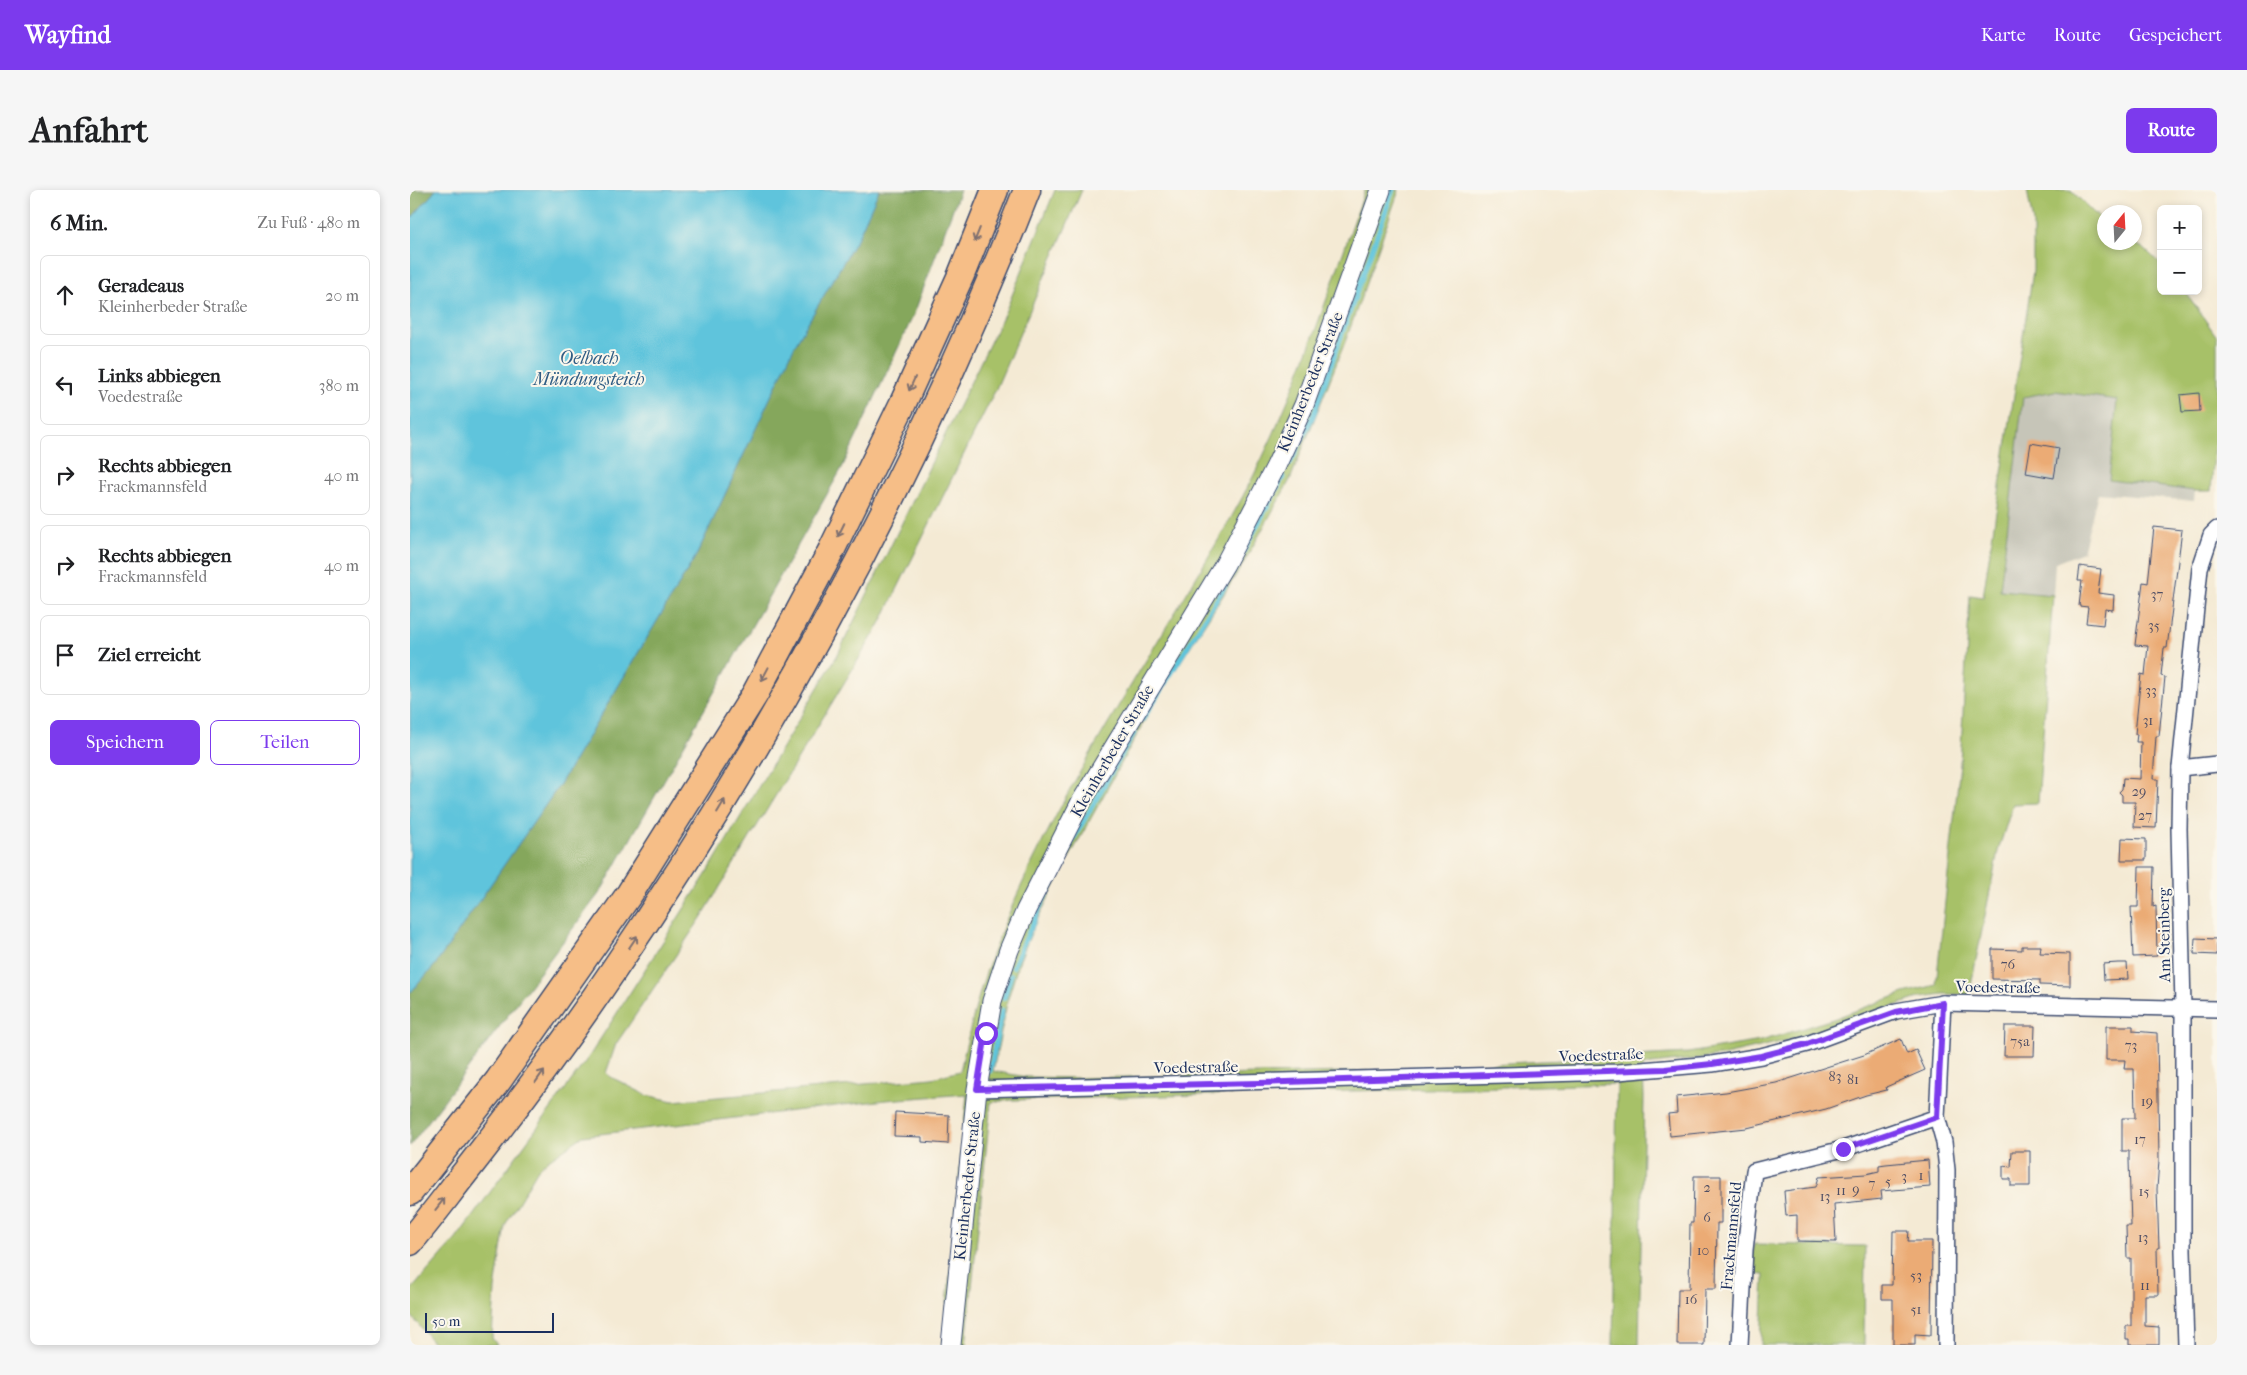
<!DOCTYPE html>
<html lang="de">
<head>
<meta charset="utf-8">
<style>
  :root { --surface:#fff; --page:#f6f6f6; --text:#202124; --muted:#757577; --line:#e0e0e0; --accent:#7c3aed }
  body { margin:0; font-family:"IM FELL French Canon",serif; background:var(--page); color:var(--text) }
  .controls { position:absolute; right:15px; top:15px; display:grid; overflow:hidden; border-radius:8px; box-shadow:0 2px 8px #0003 }
  .controls button { width:45px; height:45px; display:grid; place-items:center; padding:0; border:0; border-bottom:1px solid var(--line); background:var(--surface); color:var(--text); font:25px sans-serif }
  .compass { position:absolute; left:1687px; top:15px; width:45px; height:45px; border-radius:50%; background:var(--surface); box-shadow:0 2px 8px #0003; rotate:18deg }
  .scale { position:absolute; left:15px; bottom:12px; width:129px; box-sizing:border-box; padding-left:5px; border:2px solid #1b2f5e; border-top:0; font-size:14px; line-height:18px; white-space:nowrap; color:#1b2f5e; -webkit-text-stroke:4px #fbf7ec; paint-order:stroke }
  .stop { position:absolute; width:15px; height:15px; margin:-11px; border:4px solid #7c3aed; border-radius:50%; background:#fff }
  .stop.end { background:#7c3aed; border-color:#fff; box-shadow:0 1px 5px #0008 }
  .list { margin:0; padding:0; list-style:none }
  h2 { display:flex; justify-content:space-between; align-items:center; height:65px; margin:0; padding:0 20px; font-size:21px }
  h2 small { font-size:16px; font-weight:400; color:var(--muted) }
  .list li { display:grid; grid-template-columns:32px 1fr auto; gap:15px; align-items:center; box-sizing:border-box; height:80px; margin:0 10px 10px; padding:0 10px; border:1px solid var(--line); border-radius:8px }
  .list b { display:block; font-size:19px; white-space:nowrap }
  .list p { margin:0; font-size:16px; white-space:nowrap; color:var(--muted) }
  .list em { font-size:16px; font-style:normal; color:var(--muted) }
  .actions { display:flex; gap:10px; padding:15px 20px }
  .actions a { flex:1; padding:11px 0; border:1px solid var(--accent); border-radius:8px; text-align:center; font-size:18px; color:var(--accent) }
  .actions .main { background:var(--accent); color:#fff }
  .icon { flex:none; width:28px; height:28px; fill:none; stroke:currentColor; stroke-width:2; stroke-linecap:round; stroke-linejoin:round }
  .map { position:relative; flex:none; width:1807px; height:1155px; overflow:hidden; border-radius:8px }
  header { display:flex; align-items:center; gap:30px; box-sizing:border-box; height:70px; padding:0 25px; background:var(--accent); color:#fff }
  header strong { font-size:24px }
  nav { display:flex; gap:28px; margin-inline-start:auto; font-size:18px }
  .intro { display:flex; align-items:center; justify-content:space-between; box-sizing:border-box; height:120px; padding:0 30px }
  h1 { margin:0; font-size:35px }
  .button { padding:12px 22px; border-radius:8px; background:var(--accent); color:#fff; font-size:18px; font-weight:700 }
  main { display:flex; gap:30px; padding:0 30px }
  aside { flex:1; background:var(--surface); border-radius:8px; box-shadow:0 2px 8px #0003 }
  .map>svg:first-child { display:block }
  .industrial { fill:#c6c5b8 }
  .green { fill:#a7c167; stroke:#617862 }
  .forest { fill:#85a75c; stroke:#506b5d }
  .water { fill:#5fc4dc; stroke:#3d7a9d }
  .lines { fill:none; stroke-linecap:round; stroke-linejoin:round }
  .stream { stroke:#5fc4dc; stroke-width:5 }
  .building { fill:#ebab74 }
  .minor-casing { stroke:#3c4b70; stroke-width:18 }
  .tertiary-casing { stroke:#3c4b70; stroke-width:21 }
  .motorway-casing { stroke:#3c4b70; stroke-width:29 }
  .minor { stroke:#fff; stroke-width:15 }
  .tertiary { stroke:#fff; stroke-width:19 }
  .motorway { stroke:#f6be87; stroke-width:26 }
  .oneway { stroke:#7e6f70 }
  .route { stroke:#7c3aed; stroke-width:6 }
  .labels { text-anchor:middle; dominant-baseline:central; stroke-width:4; stroke-linejoin:round; paint-order:stroke }
  .number-label { font-size:14px; fill:#4f4e64 }
  .street-label { font-size:16px; fill:#1b2f5e; stroke:#fbf7ec }
  .water-label { font-size:18px; font-style:italic; fill:#2f5c84; stroke:#fbf7ec }
</style>
</head>
<body>
<header>
<strong>Wayfind</strong>
<nav><a>Karte</a><a>Route</a><a>Gespeichert</a></nav>
</header>
<div class="intro"><h1>Anfahrt</h1><a class="button">Route</a></div>
<main>
<aside>
<h2>6 Min.<small>Zu Fuß · 480 m</small></h2>
<ul class="list">
<li><svg class="icon" aria-label="ahead" viewBox="0 0 24 24"><path d="M12 20V5M6 11l6-6 6 6"/></svg><div><b>Geradeaus</b><p>Kleinherbeder Straße</p></div><em>20 m</em></li>
<li><svg class="icon" aria-label="left" viewBox="0 0 24 24"><path d="M17 20v-9H6M10 6l-5 5 5 5"/></svg><div><b>Links abbiegen</b><p>Voedestraße</p></div><em>380 m</em></li>
<li><svg class="icon" aria-label="right" viewBox="0 0 24 24"><path d="M7 20v-9h11M14 6l5 5-5 5"/></svg><div><b>Rechts abbiegen</b><p>Frackmannsfeld</p></div><em>40 m</em></li>
<li><svg class="icon" aria-label="right" viewBox="0 0 24 24"><path d="M7 20v-9h11M14 6l5 5-5 5"/></svg><div><b>Rechts abbiegen</b><p>Frackmannsfeld</p></div><em>40 m</em></li>
<li><svg class="icon" aria-label="arrive" viewBox="0 0 24 24"><path d="M6 21V4h12l-3 4 3 4H6"/></svg><div><b>Ziel erreicht</b></div></li>
</ul>
<div class="actions"><a class="main">Speichern</a><a>Teilen</a></div>
</aside>
<div class="map">
<svg width="1807" height="1155" viewBox="0 0 1807 1155">
  <rect width="100%" height="100%" fill="#fbf7ec"/>
  <filter id="ink" filterUnits="userSpaceOnUse"><feTurbulence type="fractalNoise" baseFrequency=".02" numOctaves="2"/><feDisplacementMap in="SourceGraphic" scale="10" xChannelSelector="R" yChannelSelector="G"/><feConvolveMatrix kernelMatrix="1 2 1 2 8 2 1 2 1" color-interpolation-filters="sRGB"/></filter>
  <filter id="wash" filterUnits="userSpaceOnUse"><feTurbulence type="fractalNoise" baseFrequency=".0096" numOctaves="4" result="noise"/><feDisplacementMap in="SourceGraphic" scale="20" xChannelSelector="R" yChannelSelector="G"/><feGaussianBlur stdDeviation="1.12" result="paint"/><feColorMatrix in="noise" values="0 0 0 0 0 0 0 0 0 0 0 0 0 0 0 0 0 1.4 0 .05"/><feComposite in="paint" operator="in"/></filter>
  <g filter="url(#wash)">
    <rect width="100%" height="100%" fill="#f4ead4"/>
    <polygon class="industrial" points="1614,196 1707,210 1699,290 1785,301 1784,311 1688,303 1673,362 1645,373 1643,405 1590,401"/>
    <g class="green">
      <path d="M 645,0 L 672,0 L 585,201 L 470,434 L 291,728 L 206,854 L 196,883 L 201,887 L 236,905 L 263,911 L 522,888 L 550,881 C 559,843 568,804 581,768 C 640,610 740,471 822,326 C 880,224 916,110 955,0 L 989,0 L 937,147 L 880,290 L 833,374 L 745,512 L 659,668 L 624,736 L 609,772 L 598,808 L 583,881 L 616,887 L 670,888 L 938,882 L 1278,863 L 1351,851 L 1423,829 L 1494,803 L 1526,795 L 1550,574 L 1560,405 L 1573,407 L 1623,81 L 1623,33 L 1617,0 L 1661,0 L 1683,22 L 1694,31 L 1694,52 C 1726,52 1728,51 1751,75 L 1751,101 L 1775,101 L 1807,147 L 1807,251 L 1805,250 L 1801,301 L 1785,301 L 1699,290 L 1707,210 L 1645,201 L 1613,207 L 1590,400 L 1643,405 L 1628,613 L 1603,614 L 1588,661 L 1559,805 L 1534,804 L 1511,807 L 1392,847 L 1311,866 L 1233,875 L 1234,907 L 1229,1155 L 1203,1155 L 1207,894 L 602,910 L 581,912 L 556,1155 L 533,1155 L 557,904 L 476,910 L 173,946 L 130,976 L 95,1035 L 85,1099 L 82,1148 L 87,1155 L 25,1155 L 0,1124 L 0,1101 L 46,1049 L 180,865 L 297,683 L 428,464 L 596,120 Z"/>
      <polygon points="1344,1054 1455,1056 1454,1155 1351,1155 1354,1085 1341,1084"/>
    </g>
    <g class="forest">
      <polygon points="0,0 26,0 0,30"/>
      <polygon points="469,0 550,0 504,124 432,278 191,701 0,956 0,803 25,775 150,594 287,364 386,153 448,47"/>
    </g>
    <polygon class="water" points="26,0 469,0 448,47 386,153 287,364 150,594 25,775 0,803 0,30"/>
    <g class="lines">
      <g class="stream">
        <polyline points="880,274 903,226 983,0"/>
        <polyline points="822,383 873,287"/>
        <polyline points="733,529 815,396"/>
        <polyline points="660,655 724,543"/>
        <polyline points="603,777 652,669"/>
        <polyline points="594,808 601,785"/>
        <polyline points="580,881 592,820"/>
      </g>
    </g>
    <g id="blocks">
      <g class="building">
        <polygon points="1789,203 1790,221 1772,222 1770,205"/>
        <polygon points="1621,253 1649,258 1644,288 1616,283"/>
        <polygon points="1744,337 1772,340 1757,458 1754,458 1751,486 1755,487 1749,546 1746,546 1743,589 1748,589 1746,638 1724,637 1725,612 1712,612 1712,605 1709,602 1712,599 1713,588 1730,589 1731,552 1726,552 1727,544 1725,544 1731,484 1735,485 1738,456 1725,455 1733,392 1738,393"/>
        <polygon points="1670,376 1691,379 1688,403 1704,405 1703,420 1695,419 1693,435 1676,433 1678,417 1669,416 1672,391 1668,391"/>
        <polygon points="1712,648 1736,649 1736,670 1711,670"/>
        <polygon points="1729,677 1744,677 1743,717 1746,716 1747,766 1723,767 1721,717 1728,717"/>
        <polygon points="1785,748 1807,749 1807,765 1784,764"/>
        <polygon points="1612,756 1631,756 1630,763 1660,764 1660,796 1630,795 1630,790 1582,789 1582,759 1612,760"/>
        <polygon points="1708,773 1717,773 1718,789 1694,790 1693,774"/>
        <polygon points="1595,836 1625,836 1624,866 1594,866"/>
        <polygon points="1696,836 1723,836 1723,841 1747,843 1749,970 1747,999 1749,1058 1747,1058 1748,1105 1735,1105 1735,1136 1749,1137 1749,1155 1719,1155 1719,1149 1716,1149 1716,1136 1721,1136 1721,1068 1717,1068 1716,1036 1721,1036 1719,970 1719,961 1712,961 1712,928 1725,928 1724,879 1714,879 1715,870 1696,870"/>
        <polygon points="1491,849 1497,864 1506,860 1515,880 1476,897 1477,900 1456,905 1416,919 1337,938 1260,946 1258,924 1267,923 1266,907 1316,902 1366,893 1454,865"/>
        <polygon points="485,922 539,925 538,954 512,952 512,947 484,946"/>
        <polygon points="1602,961 1620,961 1620,996 1601,996 1601,989 1593,989 1593,976 1601,977"/>
        <polygon points="1518,970 1520,997 1471,1001 1472,1009 1424,1014 1426,1052 1387,1051 1387,1025 1376,1026 1374,1001 1406,997 1409,987 1456,984 1469,981 1469,975 1476,974"/>
        <polygon points="1284,986 1311,986 1311,1033 1307,1033 1306,1099 1295,1099 1294,1155 1267,1155 1268,1099 1279,1099 1280,1033 1283,1033"/>
        <polygon points="1483,1041 1499,1041 1498,1051 1522,1051 1521,1145 1505,1144 1505,1155 1483,1155 1483,1109 1472,1109 1472,1095 1482,1095"/>
      </g>
    </g>
  </g>
  <g filter="url(#ink)">
    <use href="#blocks" fill-opacity="0" stroke="#3c4b70" stroke-width="1"/>
    <g class="lines">
      <g class="minor-casing">
        <g id="minor">
          <polyline points="1770,578 1807,574"/>
          <polyline points="567,899 1208,882 1302,874 1351,866 1397,854 1486,821 1533,813 1807,819"/>
          <polyline points="1527,927 1533,813"/>
          <polyline points="1330,1155 1335,1060 1344,981 1433,959 1527,927 1534,952 1537,980 1536,1155"/>
          <polyline points="1776,1155 1773,1061 1773,818 1769,639 1770,578 1790,378 1801,345 1807,339"/>
        </g>
      </g>
      <g class="tertiary-casing">
        <polyline id="tertiary" points="541,1155 567,899 582,811 599,760 616,720 671,612 815,374 866,276 894,215 971,0"/>
      </g>
      <g class="motorway-casing">
        <g id="motorway">
          <polyline points="0,1002 88,891 220,703 345,504 421,361 493,213 551,85 585,0"/>
          <path d="M 0,1052 C 20,1029 38,1004 57,980 C 108,915 157,849 203,781 C 370,537 509,276 617,0"/>
        </g>
      </g>
      <use href="#minor" class="minor"/>
      <use href="#tertiary" class="tertiary"/>
      <use href="#motorway" class="motorway"/>
    </g>
    <defs><path id="oneway-shaft" d="M-6 0H5M1.5-3L5.5 0L1.5 3" fill="none" stroke-width="1.6" stroke-linecap="round" stroke-linejoin="round" transform="scale(1.25)"/></defs>
    <g class="oneway">
      <use href="#oneway-shaft" transform="translate(567 45) rotate(112)"/>
      <use href="#oneway-shaft" transform="translate(502 194) rotate(114)"/>
      <use href="#oneway-shaft" transform="translate(431 340) rotate(116)"/>
      <use href="#oneway-shaft" transform="translate(355 484) rotate(118)"/>
      <use href="#oneway-shaft" transform="translate(311 616) rotate(-59)"/>
      <use href="#oneway-shaft" transform="translate(223 752) rotate(-56)"/>
      <use href="#oneway-shaft" transform="translate(130 886) rotate(-55)"/>
      <use href="#oneway-shaft" transform="translate(30 1014) rotate(-52)"/>
    </g>
  </g>
  <g class="lines" filter="url(#ink)">
    <polyline class="route" points="576,843 567,899 850,893 1255,879 1302,874 1351,866 1397,854 1486,822 1533,813 1527,927 1433,959"/>
  </g>
  <g class="labels">
    <g class="number-label">
      <text x="1747" y="404">37</text>
      <text x="1744" y="435">35</text>
      <text x="1741" y="500">33</text>
      <text x="1738" y="530">31</text>
      <text x="1729" y="601">29</text>
      <text x="1735" y="625">27</text>
      <text x="1598" y="774">76</text>
      <text x="1610" y="851">75a</text>
      <text x="1721" y="855">73</text>
      <text x="1425" y="886">83</text>
      <text x="1443" y="889">81</text>
      <text x="1737" y="911">19</text>
      <text x="1730" y="949">17</text>
      <text x="1511" y="985">1</text>
      <text x="1494" y="986">3</text>
      <text x="1478" y="991">5</text>
      <text x="1462" y="993">7</text>
      <text x="1297" y="997">2</text>
      <text x="1446" y="999">9</text>
      <text x="1431" y="1000">11</text>
      <text x="1734" y="1001">15</text>
      <text x="1415" y="1006">13</text>
      <text x="1297" y="1027">6</text>
      <text x="1733" y="1047">13</text>
      <text x="1293" y="1060">10</text>
      <text x="1506" y="1085">53</text>
      <text x="1735" y="1095">11</text>
      <text x="1281" y="1109">16</text>
      <text x="1506" y="1119">51</text>
    </g>
    <g class="street-label">
      <text transform="translate(900 192) rotate(-68)">Kleinherbeder Straße</text>
      <text transform="translate(702 561) rotate(-60)">Kleinherbeder Straße</text>
      <text transform="translate(1754 745) rotate(-91)">Am Steinberg</text>
      <text transform="translate(1588 797) rotate(1)">Voedestraße</text>
      <text transform="translate(1191 865) rotate(-2)">Voedestraße</text>
      <text transform="translate(786 877) rotate(-1)">Voedestraße</text>
      <text transform="translate(557 996) rotate(-84)">Kleinherbeder Straße</text>
      <text transform="translate(1321 1046) rotate(-85)">Frackmannsfeld</text>
    </g>
    <g class="water-label">
      <text x="179" y="168">Oelbach<tspan x="179" dy="21">Mündungsteich</tspan></text>
    </g>
  </g>
</svg>
<div class="controls">
<button>+</button>
<button>−</button>
</div>
<svg class="compass" viewBox="-18 -18 36 36"><path d="M0-13l5 13h-10z" fill="#e53935"/><path d="M0 13l5-13h-10z" fill="#757577"/></svg>
<div class="scale">50 m</div>
<div class="stop" style="left:576px;top:843px"></div>
<div class="stop end" style="left:1433px;top:959px"></div>
</div>
</main>
</body>
</html>
